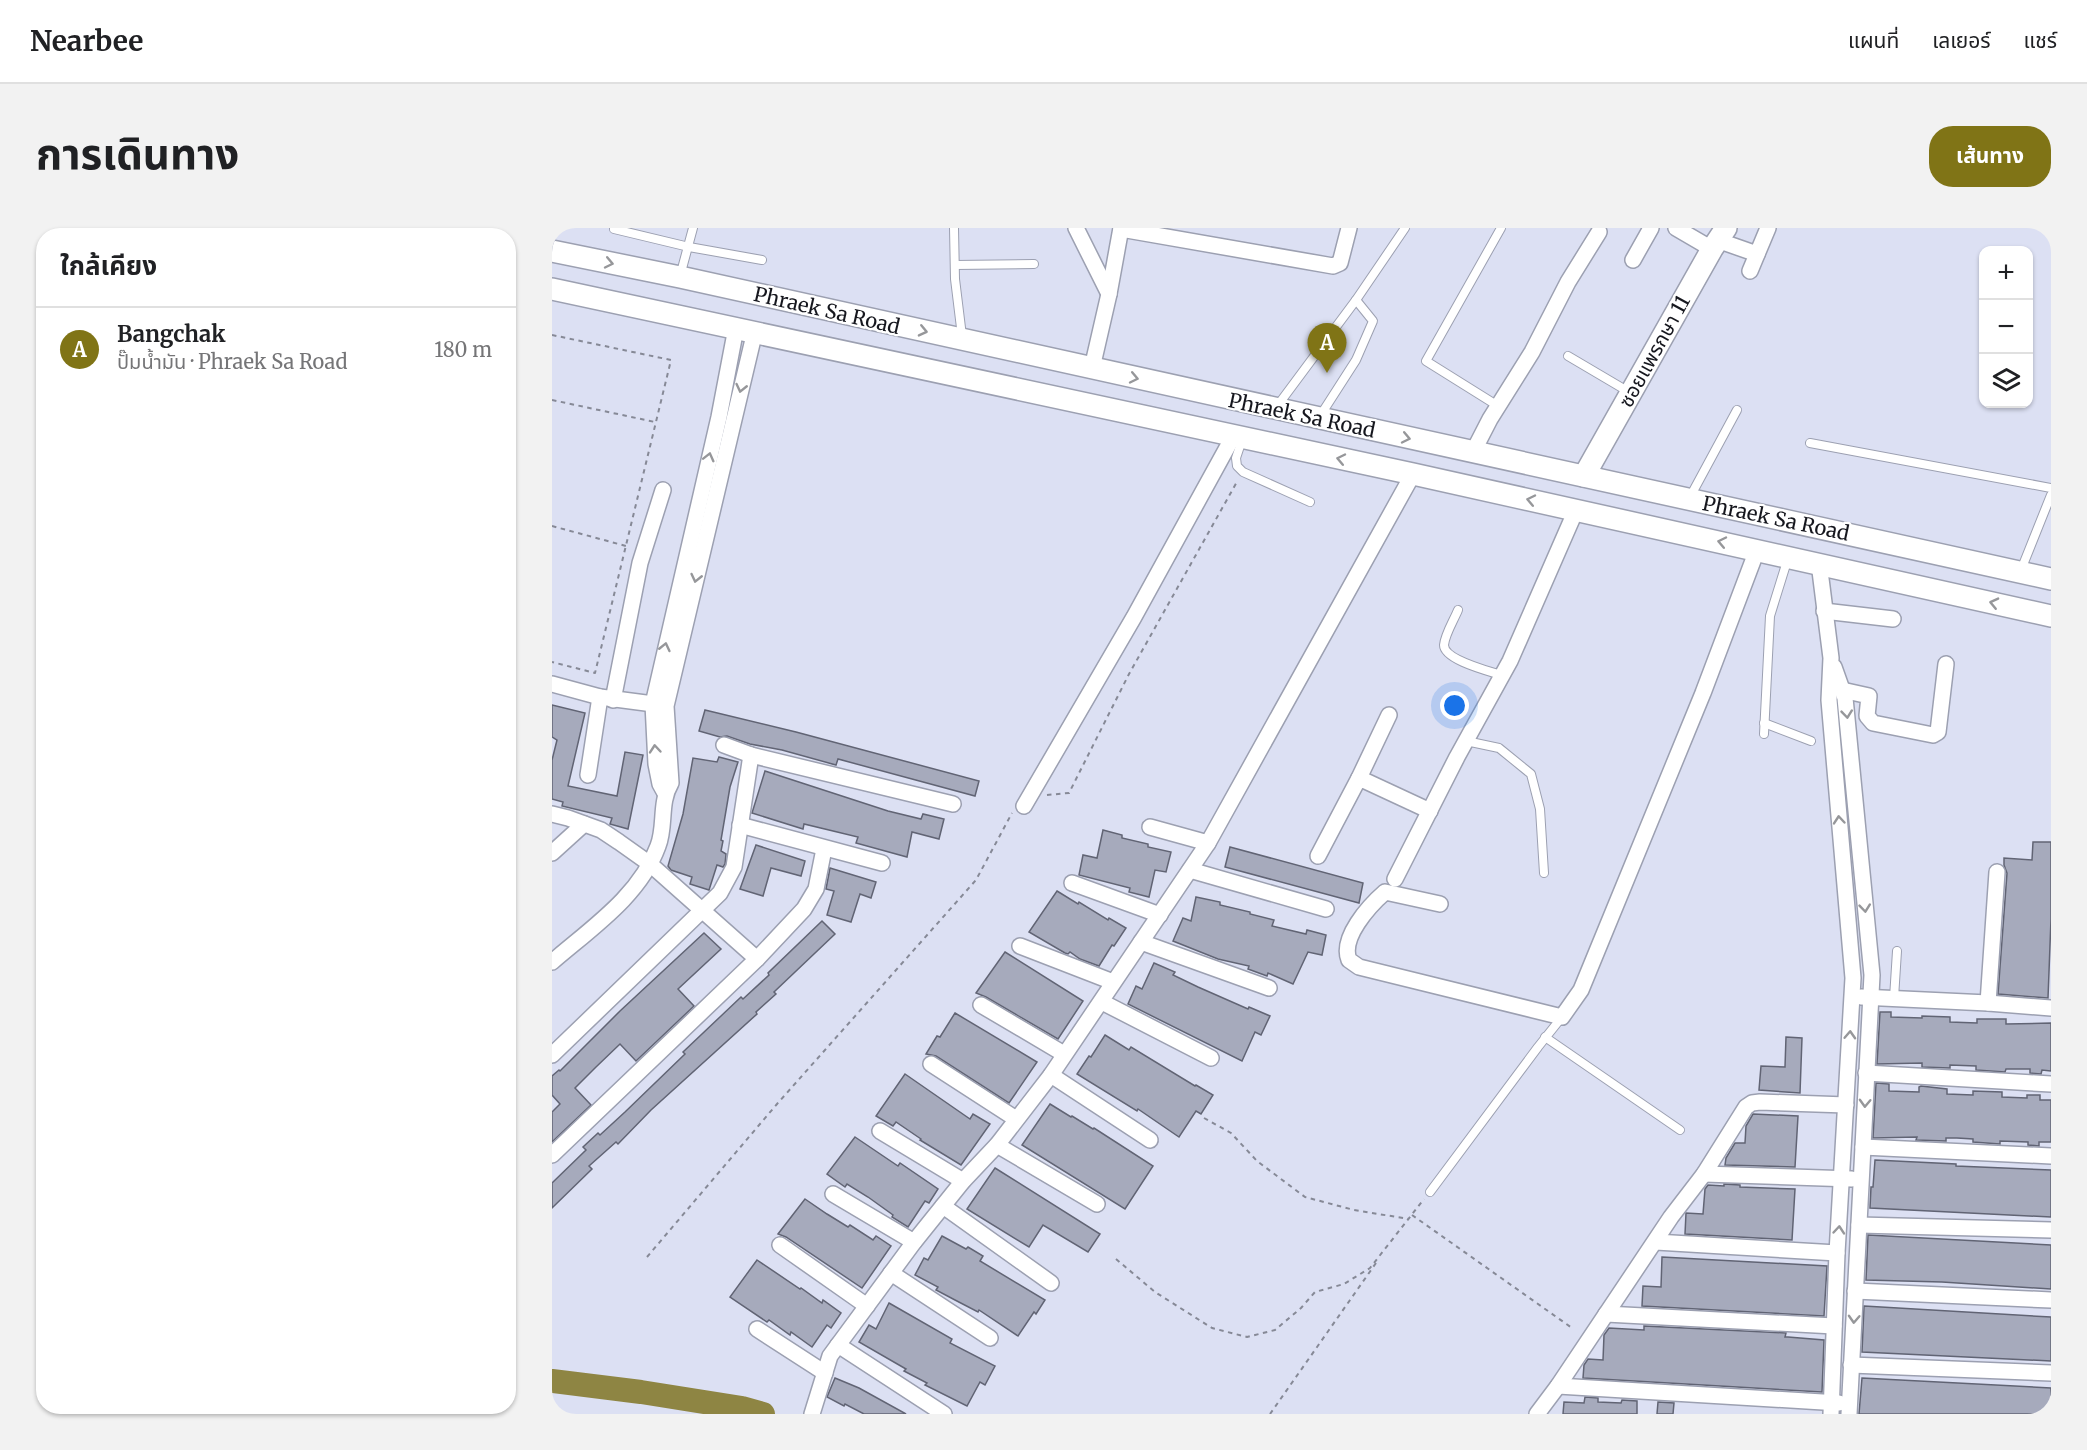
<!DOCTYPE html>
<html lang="th">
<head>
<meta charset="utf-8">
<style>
  :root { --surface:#fff; --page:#f2f2f2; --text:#202124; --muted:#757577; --line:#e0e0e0; --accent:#807416 }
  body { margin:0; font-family:Merriweather,"Noto Sans Thai",serif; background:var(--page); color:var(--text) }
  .controls { position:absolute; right:18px; top:18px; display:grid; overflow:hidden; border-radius:12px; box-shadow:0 2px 4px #0004 }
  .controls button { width:54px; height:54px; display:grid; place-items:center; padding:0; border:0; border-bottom:2px solid var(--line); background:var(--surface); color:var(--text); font:30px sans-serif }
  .you { position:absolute; left:903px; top:478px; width:21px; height:21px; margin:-15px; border:4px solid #fff; border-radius:50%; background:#1a73e8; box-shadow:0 0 0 9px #1a73e833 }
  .badge { display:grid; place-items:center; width:39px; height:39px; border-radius:50%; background:var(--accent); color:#fff; font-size:20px; font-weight:700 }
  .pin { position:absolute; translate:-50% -50px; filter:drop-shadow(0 2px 3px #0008) }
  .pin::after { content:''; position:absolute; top:32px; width:21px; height:18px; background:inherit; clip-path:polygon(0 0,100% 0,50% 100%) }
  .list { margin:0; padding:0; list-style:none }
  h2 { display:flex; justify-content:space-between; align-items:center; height:78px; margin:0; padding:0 24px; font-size:26px }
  h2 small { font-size:20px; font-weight:400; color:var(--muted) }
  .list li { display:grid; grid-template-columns:39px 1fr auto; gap:18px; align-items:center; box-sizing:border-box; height:84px; padding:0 24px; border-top:2px solid var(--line) }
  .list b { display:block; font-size:22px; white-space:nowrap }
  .list p { margin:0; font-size:20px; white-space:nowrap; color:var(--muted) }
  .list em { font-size:20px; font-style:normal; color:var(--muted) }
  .icon { flex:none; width:33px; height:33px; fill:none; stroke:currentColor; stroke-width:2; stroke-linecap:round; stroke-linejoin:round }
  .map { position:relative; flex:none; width:1499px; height:1186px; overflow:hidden; border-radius:24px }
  header { display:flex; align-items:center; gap:36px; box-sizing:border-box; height:84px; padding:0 30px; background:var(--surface); border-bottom:2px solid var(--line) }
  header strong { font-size:28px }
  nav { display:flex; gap:33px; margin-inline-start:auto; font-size:21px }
  .intro { display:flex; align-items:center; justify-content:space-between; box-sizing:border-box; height:144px; padding:0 36px }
  h1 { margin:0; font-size:42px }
  .button { padding:15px 27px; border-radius:24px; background:var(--accent); color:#fff; font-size:21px; font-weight:700 }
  main { display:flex; gap:36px; padding:0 36px }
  aside { flex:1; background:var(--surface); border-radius:24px; box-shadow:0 2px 4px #0004 }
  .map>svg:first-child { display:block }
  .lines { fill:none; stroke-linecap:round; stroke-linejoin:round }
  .river { stroke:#8e8543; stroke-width:24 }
  .building { fill:#a6aabc; stroke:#616474; stroke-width:1.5 }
  .lane-casing { stroke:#9ca0b1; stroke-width:10 }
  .street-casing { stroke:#9ca0b1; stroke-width:18 }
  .secondary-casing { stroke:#9ca0b1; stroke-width:24 }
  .path { stroke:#868996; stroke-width:2; stroke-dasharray:4.5 4.5; stroke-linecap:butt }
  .lane { stroke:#fff; stroke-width:8 }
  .street { stroke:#fff; stroke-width:15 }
  .secondary { stroke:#fff; stroke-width:21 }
  .oneway { stroke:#96979a }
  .labels { text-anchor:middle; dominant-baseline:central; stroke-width:4.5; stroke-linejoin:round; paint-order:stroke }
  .street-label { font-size:20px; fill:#16171e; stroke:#fff }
</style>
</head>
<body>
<header>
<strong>Nearbee</strong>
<nav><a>แผนที่</a><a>เลเยอร์</a><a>แชร์</a></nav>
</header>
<div class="intro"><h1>การเดินทาง</h1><a class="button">เส้นทาง</a></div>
<main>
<aside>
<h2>ใกล้เคียง<small></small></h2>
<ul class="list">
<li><span class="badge">A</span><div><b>Bangchak</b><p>ปั๊มน้ำมัน · Phraek Sa Road</p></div><em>180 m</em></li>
</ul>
</aside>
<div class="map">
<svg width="1499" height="1186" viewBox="0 0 1499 1186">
  <rect width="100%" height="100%" fill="#dce0f3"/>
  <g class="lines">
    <polyline class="river" points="0,1153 89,1164 190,1180 211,1186"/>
  </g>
  <g class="building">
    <polygon points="0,477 33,485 16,558 65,568 73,524 91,527 76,601 58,596 60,590 10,578 11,574 0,571 0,532 5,512 0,509"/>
    <polygon points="153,482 244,504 427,553 423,568 286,531 284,537 230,522 198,516 175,508 168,509 147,503"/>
    <polygon points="167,529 186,534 178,559 169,612 171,613 169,623 174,626 173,636 171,639 165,637 157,662 138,656 140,649 119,642 116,638 131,586 141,530 165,534"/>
    <polygon points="213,543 336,583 369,591 371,586 392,591 387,611 360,604 355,629 304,615 306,609 252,596 251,601 200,585"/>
    <polygon points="551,602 570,607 570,610 596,616 596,619 619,624 614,644 603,642 597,669 577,664 578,660 527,647 531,627 545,630"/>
    <polygon points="1481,614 1499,614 1499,691 1496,770 1446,766 1455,645 1452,637 1452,630 1480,632"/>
    <polygon points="204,617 253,633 249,648 219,640 211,668 188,661"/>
    <polygon points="678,619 811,655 807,675 673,639"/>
    <polygon points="278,640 324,654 319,670 308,666 299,694 275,687 282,663 274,661"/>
    <polygon points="505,663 526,676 527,674 556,692 557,690 574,700 562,718 560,717 547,738 528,731 518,724 516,726 513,725 477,704"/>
    <polygon points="644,669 668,674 668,677 698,684 698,686 722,692 720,698 754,706 755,702 774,707 770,727 756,724 741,756 716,745 715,748 696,741 697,738 666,731 621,713 631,690 639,693"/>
    <polygon points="270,693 283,706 222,764 224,766 204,784 205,786 99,882 66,916 64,914 37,938 40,941 0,980 0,955 34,922 31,919 46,905 48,907 73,884 133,826 131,824 169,788 189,769 191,771 217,747 216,745"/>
    <polygon points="152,705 169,721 126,761 142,778 84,833 68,816 44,839 23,860 39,877 0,914 0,884 8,876 0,867 0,848 7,842 8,843 68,783"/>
    <polygon points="453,724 531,773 506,811 434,769 424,765"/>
    <polygon points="602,735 623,744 621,747 646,759 696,781 697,779 718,788 709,807 703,804 690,833 576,776 584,758 590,761"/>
    <polygon points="1328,784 1339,784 1339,789 1370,790 1370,788 1398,789 1398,794 1425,795 1425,791 1454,791 1454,796 1499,795 1499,843 1490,842 1489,846 1478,845 1478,841 1454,841 1453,844 1424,842 1424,838 1398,837 1398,840 1370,839 1370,835 1325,836"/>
    <polygon points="403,785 485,834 457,875 384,828 374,826 385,808 388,809"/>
    <polygon points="553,807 577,822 579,819 643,858 644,857 661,867 649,886 644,883 627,909 586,881 585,883 525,846 537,828 539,829"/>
    <polygon points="1234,809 1250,810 1248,865 1207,862 1209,838 1233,839"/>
    <polygon points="353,846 418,891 421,886 438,896 409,937 368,912 369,911 344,894 341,898 324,888"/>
    <polygon points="1324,855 1337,856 1337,863 1367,864 1367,859 1369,858 1395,861 1395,866 1421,867 1421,863 1450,864 1450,869 1475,870 1475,867 1488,867 1488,872 1499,872 1499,914 1487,914 1487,918 1476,917 1476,914 1448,913 1448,916 1421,914 1421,911 1405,910 1394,910 1394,913 1364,912 1365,909 1321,910"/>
    <polygon points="498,876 519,889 520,888 541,901 542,900 601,938 573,981 470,917"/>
    <polygon points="1201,886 1246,888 1243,939 1173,937 1174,930 1183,915 1193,915 1194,898"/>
    <polygon points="303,909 346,938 348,935 386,961 377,975 373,973 356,999 340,989 341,987 316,969 295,956 293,959 275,946"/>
    <polygon points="1323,932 1404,936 1404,938 1499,942 1499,989 1318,980 1319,959 1321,959"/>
    <polygon points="443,940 548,1006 536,1024 491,997 477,1019 415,981"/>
    <polygon points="1172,956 1188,957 1188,959 1243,961 1240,1012 1133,1006 1134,985 1151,986 1153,961 1156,957 1172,958"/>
    <polygon points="253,971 275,986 296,999 298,997 321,1012 324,1008 339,1018 310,1060 234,1009 226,1006"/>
    <polygon points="1316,1007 1499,1017 1499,1061 1390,1054 1314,1052"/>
    <polygon points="390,1008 414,1021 416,1019 431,1028 428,1033 493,1072 484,1086 482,1084 466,1108 427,1082 426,1084 403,1072 384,1062 386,1059 363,1047 372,1030 376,1032"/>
    <polygon points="1110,1029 1275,1038 1272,1088 1090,1078 1091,1058 1109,1059"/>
    <polygon points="205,1032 248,1061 249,1060 270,1075 271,1072 289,1085 279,1100 275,1097 260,1119 239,1104 238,1107 217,1092 215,1094 178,1069"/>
    <polygon points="337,1075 400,1111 398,1115 443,1138 433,1157 428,1154 415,1178 373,1157 375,1155 352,1143 354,1141 307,1114 317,1097 324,1101"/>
    <polygon points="1312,1078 1499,1089 1499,1133 1310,1124"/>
    <polygon points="1092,1098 1234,1105 1233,1109 1236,1109 1272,1112 1270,1164 1031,1150 1032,1137 1036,1131 1051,1132 1052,1107 1057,1100 1092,1102"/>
    <polygon points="283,1150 307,1160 354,1186 312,1186 293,1176 292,1178 275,1169"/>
    <polygon points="1310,1150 1499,1160 1499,1186 1307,1186"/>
    <polygon points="1033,1169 1046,1170 1046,1174 1069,1175 1070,1172 1085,1173 1085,1186 1011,1186 1012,1174 1032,1175"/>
    <polygon points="1106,1174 1122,1175 1121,1186 1105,1186"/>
  </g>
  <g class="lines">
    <g class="lane-casing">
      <g id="lane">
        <polyline points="402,0 403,51 410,108"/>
        <polyline points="62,1 137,19 210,32"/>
        <polyline points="403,37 482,36"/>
        <polyline points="128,48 141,0"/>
        <polyline points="1016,128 1077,164"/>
        <polyline points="726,177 804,72 853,0"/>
        <polyline points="946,178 874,133 949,0"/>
        <polyline points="768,188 804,132 821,93 804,72"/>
        <polyline points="690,212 684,230 685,238 691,244 758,274"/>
        <polyline points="1258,215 1499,260"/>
        <polyline points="1138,269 1185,182"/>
        <polyline points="1469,342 1499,267"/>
        <path d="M 906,382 C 902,392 893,406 892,417 C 892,432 937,443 949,447"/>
        <polyline points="1212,495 1259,513"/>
        <polyline points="1212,506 1218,388 1236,330"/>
        <polyline points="914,513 947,520 979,546 988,581 992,645"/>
        <polyline points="1342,770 1345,723"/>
        <polyline points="993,809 1128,902"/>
        <polyline points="878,964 986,819 1010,789"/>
      </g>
    </g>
    <g class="street-casing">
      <g id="street">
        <polyline points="524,0 557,66"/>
        <polyline points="1124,0 1160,21"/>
        <polyline points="569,1 781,38 788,35 797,0"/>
        <polyline points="1165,12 1205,26"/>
        <polyline points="1081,32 1099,0"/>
        <polyline points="1198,43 1216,0"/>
        <polyline points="540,140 557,66 569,0"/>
        <polyline points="921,224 938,191 980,124 1016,54 1047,4"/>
        <polyline points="1267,335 1279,430 1277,472 1301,750 1285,1025 1279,1186"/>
        <polyline points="1272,383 1341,391"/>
        <polyline points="1282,439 1293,470 1320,747 1297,1186"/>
        <polyline points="0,456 48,469 109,477"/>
        <polyline points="1290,462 1317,468 1315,488 1321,495 1381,507 1386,504 1394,436"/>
        <polyline points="61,472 88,335 111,262"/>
        <polyline points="172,517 199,527"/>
        <polyline points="36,547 48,469"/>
        <polyline points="807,550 837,487"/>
        <polyline points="113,565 108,556 104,536 101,476 167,189 184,100"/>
        <polyline points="472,578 582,389 682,207"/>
        <polyline points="0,586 16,590 49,602 67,614 98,636 205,731"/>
        <polyline points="188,597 330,635"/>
        <polyline points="598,599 656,615"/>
        <polyline points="0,625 32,596"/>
        <polyline points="766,628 807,550 878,583"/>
        <polyline points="638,642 774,681"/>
        <polyline points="843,651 905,529 958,433 1024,282"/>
        <polyline points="520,655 608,687"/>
        <path d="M 888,676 L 833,664 C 817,678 788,710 797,732 L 807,739 L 1010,789 L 1029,762 L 1151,465 L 1205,322"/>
        <polyline points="589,714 717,760"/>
        <polyline points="468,718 561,754"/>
        <path d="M 0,734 C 38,701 88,668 106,618 C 114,598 107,575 119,555 L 114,478 L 203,103"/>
        <polyline points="1309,769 1436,775 1499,780"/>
        <polyline points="550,774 659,830"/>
        <polyline points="1436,775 1445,644"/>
        <polyline points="429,777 512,826"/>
        <polyline points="0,827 168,665 182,639 199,527 401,576"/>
        <polyline points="379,836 464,891"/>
        <polyline points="1314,845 1499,856"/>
        <polyline points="499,847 598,912"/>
        <polyline points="328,903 411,953"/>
        <polyline points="445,917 545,976"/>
        <polyline points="1311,919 1499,928"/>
        <polyline points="0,927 205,731 252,681 264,661 272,621"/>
        <polyline points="1152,946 1300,951"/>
        <polyline points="281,966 362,1014"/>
        <polyline points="391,978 499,1055"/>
        <polyline points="1307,997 1499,1002"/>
        <polyline points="1104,1014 1285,1025"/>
        <polyline points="228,1017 315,1078"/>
        <polyline points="339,1045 438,1110"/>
        <polyline points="1303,1063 1499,1072"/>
        <polyline points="1054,1086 1282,1098"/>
        <polyline points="205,1101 273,1145"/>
        <polyline points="286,1117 392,1186"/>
        <polyline points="1299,1137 1499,1145"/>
        <polyline points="1006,1158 1287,1175"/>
        <polyline points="260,1186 278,1128 362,1014 411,953 445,917 499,847 656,615 861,246"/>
        <polyline points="985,1186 1006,1158 1119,989 1152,946 1194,879 1200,875 1208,874 1294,877"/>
      </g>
    </g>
    <g class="secondary-casing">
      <g id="secondary">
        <polyline points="0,23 128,49 1499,351"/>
        <polyline points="0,61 861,246 1499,388"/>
        <polyline points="1032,248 1160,21 1174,0"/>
      </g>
    </g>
    <g class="path">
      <polyline points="0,107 119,132 43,445 0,434"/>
      <polyline points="0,172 103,194"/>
      <polyline points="0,298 74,318"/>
      <polyline points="495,567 517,565 577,446 686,252"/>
      <polyline points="652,890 679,905 705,933 753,969 802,982 857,991"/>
      <polyline points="860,987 1020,1100"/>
      <polyline points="95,1029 225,876 424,652 460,585"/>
      <polyline points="564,1031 603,1064 660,1100 695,1109 723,1102 749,1080 763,1064 792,1056 818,1040 872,971"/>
      <polyline points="718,1186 824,1035"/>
    </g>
    <use href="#lane" class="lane"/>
    <use href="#street" class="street"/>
    <use href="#secondary" class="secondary"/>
  </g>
  <defs><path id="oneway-chevron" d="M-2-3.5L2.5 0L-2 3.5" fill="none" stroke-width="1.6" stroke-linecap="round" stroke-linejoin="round" transform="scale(1.5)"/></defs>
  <g class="oneway">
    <use href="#oneway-chevron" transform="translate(57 35) rotate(12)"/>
    <use href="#oneway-chevron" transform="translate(371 103) rotate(13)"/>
    <use href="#oneway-chevron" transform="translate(582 150) rotate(12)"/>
    <use href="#oneway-chevron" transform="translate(189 160) rotate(103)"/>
    <use href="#oneway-chevron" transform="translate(854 210) rotate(12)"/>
    <use href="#oneway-chevron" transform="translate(157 229) rotate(-76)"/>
    <use href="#oneway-chevron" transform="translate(789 231) rotate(-168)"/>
    <use href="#oneway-chevron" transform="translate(979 272) rotate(-168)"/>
    <use href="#oneway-chevron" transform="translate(1170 314) rotate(-168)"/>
    <use href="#oneway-chevron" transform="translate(144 350) rotate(103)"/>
    <use href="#oneway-chevron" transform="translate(1442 375) rotate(-167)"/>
    <use href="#oneway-chevron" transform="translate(113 419) rotate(-77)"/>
    <use href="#oneway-chevron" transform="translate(1295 486) rotate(84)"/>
    <use href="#oneway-chevron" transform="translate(103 521) rotate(-95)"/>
    <use href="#oneway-chevron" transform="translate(1287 592) rotate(-95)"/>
    <use href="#oneway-chevron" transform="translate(1313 680) rotate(84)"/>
    <use href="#oneway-chevron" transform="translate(1298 807) rotate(-87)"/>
    <use href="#oneway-chevron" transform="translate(1313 875) rotate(92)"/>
    <use href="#oneway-chevron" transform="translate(1287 1002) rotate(-85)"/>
    <use href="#oneway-chevron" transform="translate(1302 1091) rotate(93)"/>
  </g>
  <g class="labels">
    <g class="street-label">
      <text transform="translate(275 82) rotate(13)">Phraek Sa Road</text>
      <text transform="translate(1102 123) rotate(-61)">ซอยแพรกษา 11</text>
      <text transform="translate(750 187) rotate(12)">Phraek Sa Road</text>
      <text transform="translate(1224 290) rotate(12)">Phraek Sa Road</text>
    </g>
  </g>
</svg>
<div class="controls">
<button>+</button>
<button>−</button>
<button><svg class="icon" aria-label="layers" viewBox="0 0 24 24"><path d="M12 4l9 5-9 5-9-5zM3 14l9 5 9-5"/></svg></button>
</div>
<div class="you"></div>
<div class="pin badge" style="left:775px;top:145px">A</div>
</div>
</main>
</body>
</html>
